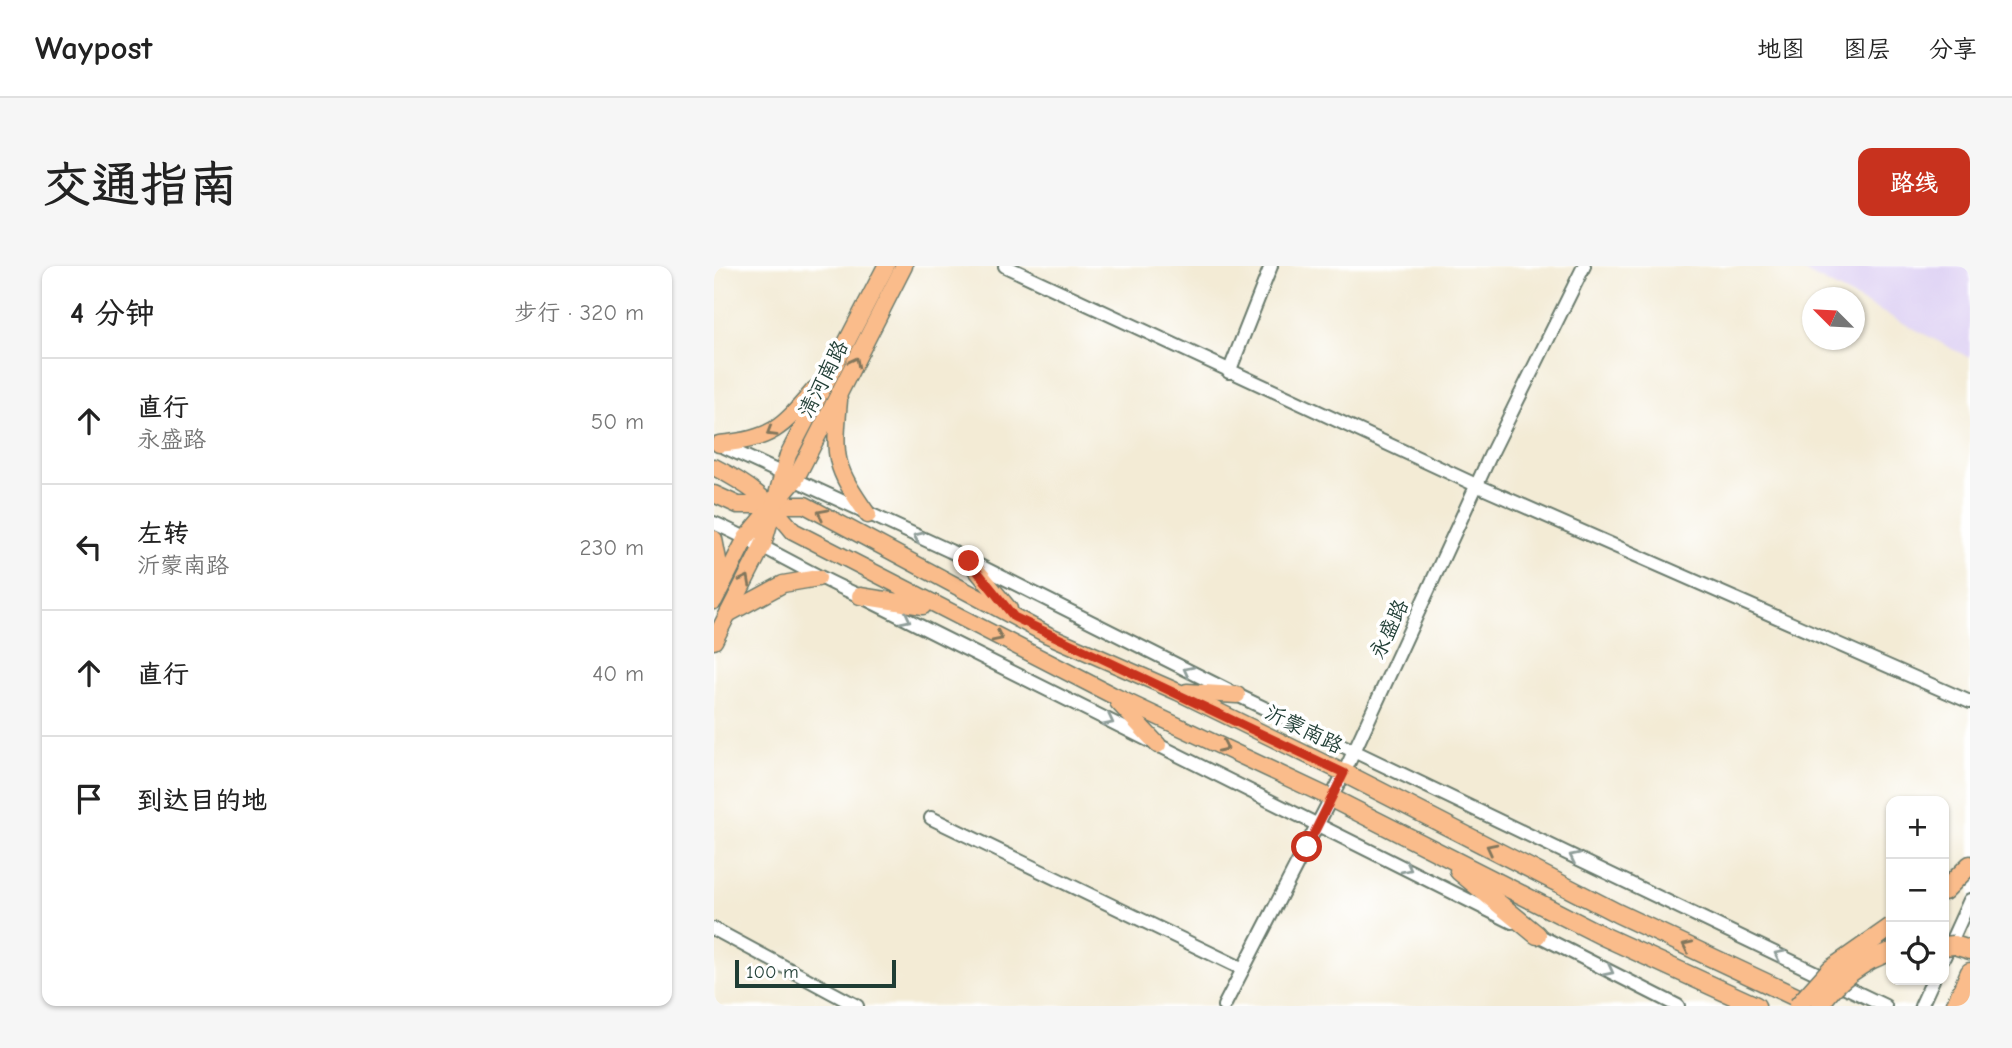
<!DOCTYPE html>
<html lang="zh">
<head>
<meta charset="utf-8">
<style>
  :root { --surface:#fff; --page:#f6f6f6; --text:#222; --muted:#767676; --line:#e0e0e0; --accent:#c8321e }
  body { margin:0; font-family:"Comic Neue","LXGW WenKai TC",sans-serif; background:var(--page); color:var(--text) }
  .controls { position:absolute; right:21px; bottom:21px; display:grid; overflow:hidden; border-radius:14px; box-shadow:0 2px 5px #0004 }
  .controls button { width:63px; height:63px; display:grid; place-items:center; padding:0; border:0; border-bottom:2px solid var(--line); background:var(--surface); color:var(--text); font:35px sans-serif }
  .compass { position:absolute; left:1088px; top:21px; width:63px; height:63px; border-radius:50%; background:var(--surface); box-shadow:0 2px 5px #0004; rotate:294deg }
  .scale { position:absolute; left:21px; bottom:18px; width:161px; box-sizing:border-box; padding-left:7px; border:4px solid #1f3d34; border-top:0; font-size:19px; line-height:24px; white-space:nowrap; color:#1f3d34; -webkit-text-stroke:5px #fff; paint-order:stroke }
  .stop { position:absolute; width:21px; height:21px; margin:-16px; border:5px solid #c8321e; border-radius:50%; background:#fff }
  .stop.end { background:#c8321e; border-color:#fff; box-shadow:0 2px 7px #0008 }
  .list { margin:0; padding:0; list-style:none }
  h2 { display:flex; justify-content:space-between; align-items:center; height:91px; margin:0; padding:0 28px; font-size:30px }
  h2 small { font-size:23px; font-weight:400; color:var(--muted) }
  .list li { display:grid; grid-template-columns:46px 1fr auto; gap:21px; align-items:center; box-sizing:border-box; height:126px; padding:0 28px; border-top:2px solid var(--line) }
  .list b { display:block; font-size:26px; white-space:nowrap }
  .list p { margin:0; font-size:23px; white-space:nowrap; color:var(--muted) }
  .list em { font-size:23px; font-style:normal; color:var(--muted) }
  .icon { flex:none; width:38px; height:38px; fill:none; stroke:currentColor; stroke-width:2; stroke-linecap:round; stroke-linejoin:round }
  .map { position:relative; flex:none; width:1256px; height:740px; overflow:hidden; border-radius:14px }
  header { display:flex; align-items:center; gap:42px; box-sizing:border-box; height:98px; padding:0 35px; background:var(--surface); border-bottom:2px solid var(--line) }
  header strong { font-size:33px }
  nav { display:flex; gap:38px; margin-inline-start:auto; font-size:24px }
  .intro { display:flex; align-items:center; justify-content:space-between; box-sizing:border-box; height:168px; padding:0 42px }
  h1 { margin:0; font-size:49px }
  .button { padding:18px 32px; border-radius:14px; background:var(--accent); color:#fff; font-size:24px; font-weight:700 }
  main { display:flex; gap:42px; padding:0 42px }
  aside { flex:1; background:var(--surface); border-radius:14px; box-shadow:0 2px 5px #0004 }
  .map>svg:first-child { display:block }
  .built { fill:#e0d4f4 }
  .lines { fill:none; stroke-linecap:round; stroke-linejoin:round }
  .minor-casing { stroke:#697a6c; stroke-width:16 }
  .major-casing { stroke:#697a6c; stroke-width:19 }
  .highway-casing { stroke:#697a6c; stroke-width:21 }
  .minor { stroke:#fff; stroke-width:12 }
  .major { stroke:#fabc8b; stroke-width:16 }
  .highway { stroke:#fabc8b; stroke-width:18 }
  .highway-bridge-casing { stroke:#697a6c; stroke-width:21; stroke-linecap:butt }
  .highway-bridge { stroke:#fabc8b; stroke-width:18 }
  .oneway { stroke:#82765b }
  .oneway2 { stroke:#8f9e9a }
  .route { stroke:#c8321e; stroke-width:9 }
  .labels { text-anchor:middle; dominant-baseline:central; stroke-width:7; stroke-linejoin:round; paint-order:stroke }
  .street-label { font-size:21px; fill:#1f3d34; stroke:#fff }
</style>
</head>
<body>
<header>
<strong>Waypost</strong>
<nav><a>地图</a><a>图层</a><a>分享</a></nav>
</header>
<div class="intro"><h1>交通指南</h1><a class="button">路线</a></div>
<main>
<aside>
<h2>4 分钟<small>步行 · 320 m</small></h2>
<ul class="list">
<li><svg class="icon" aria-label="ahead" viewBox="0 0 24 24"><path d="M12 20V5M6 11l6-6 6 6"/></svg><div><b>直行</b><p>永盛路</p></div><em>50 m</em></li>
<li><svg class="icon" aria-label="left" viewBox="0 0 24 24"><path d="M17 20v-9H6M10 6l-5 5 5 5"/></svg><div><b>左转</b><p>沂蒙南路</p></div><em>230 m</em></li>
<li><svg class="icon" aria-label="ahead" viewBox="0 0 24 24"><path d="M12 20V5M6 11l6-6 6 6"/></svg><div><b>直行</b></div><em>40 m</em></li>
<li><svg class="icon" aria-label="arrive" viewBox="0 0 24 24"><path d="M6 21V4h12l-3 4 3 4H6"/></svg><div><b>到达目的地</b></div></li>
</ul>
</aside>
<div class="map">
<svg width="1256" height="740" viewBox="0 0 1256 740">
  <rect width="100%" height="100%" fill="#fff"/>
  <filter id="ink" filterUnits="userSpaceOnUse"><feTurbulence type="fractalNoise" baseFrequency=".0143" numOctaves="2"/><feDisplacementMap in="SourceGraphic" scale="14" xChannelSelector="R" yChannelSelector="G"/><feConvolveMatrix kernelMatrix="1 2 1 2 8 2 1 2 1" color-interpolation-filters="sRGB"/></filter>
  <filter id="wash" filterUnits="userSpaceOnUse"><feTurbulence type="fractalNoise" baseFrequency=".00686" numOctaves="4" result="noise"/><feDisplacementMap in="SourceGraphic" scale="28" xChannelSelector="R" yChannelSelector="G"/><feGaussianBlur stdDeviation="1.57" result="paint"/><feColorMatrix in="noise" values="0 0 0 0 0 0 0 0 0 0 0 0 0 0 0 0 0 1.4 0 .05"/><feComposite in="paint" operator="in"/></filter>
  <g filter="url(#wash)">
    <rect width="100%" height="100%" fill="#f3ebd5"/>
    <polygon class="built" points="1081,0 1256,0 1256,92 1080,0"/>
  </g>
  <g filter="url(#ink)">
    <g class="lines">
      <g class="minor-casing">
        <g id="minor">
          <polyline points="291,0 762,219 1256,436"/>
          <polyline points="515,106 557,0"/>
          <polyline points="4,178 236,285 523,429 1171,740"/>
          <path d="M 0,257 C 50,279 95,308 146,330 L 798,656"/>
          <polyline points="217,552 529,703"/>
          <polyline points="0,663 143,740"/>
          <polyline points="818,666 964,740"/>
          <polyline points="1230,691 1256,634"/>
          <polyline points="510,740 630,507 776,190 870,0"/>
          <polyline points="1207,740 1219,714"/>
        </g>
      </g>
      <g class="major-casing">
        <g id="major">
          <path d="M 125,134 C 120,193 119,199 154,249"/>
          <path d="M 5,178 C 59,172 66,164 101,123"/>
          <path d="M 0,201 C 36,219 54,234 79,265 L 398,429 L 617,532"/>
          <polyline points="0,228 24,239 91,239 334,369 464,426 630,507"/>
          <polyline points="0,273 5,299 4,322"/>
          <polyline points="255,295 295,343"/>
          <polyline points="146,330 209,340"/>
          <polyline points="0,335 32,272 81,214 190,0"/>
          <polyline points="14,348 69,318 104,312"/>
          <polyline points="0,375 49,279 74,189 172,0"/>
          <polyline points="473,426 523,429"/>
          <polyline points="404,436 444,479"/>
        </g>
      </g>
      <g class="highway-casing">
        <g id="highway">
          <polyline points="630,507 903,647 1101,740"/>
          <polyline points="617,532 889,670 1042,740"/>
          <polyline points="745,605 823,669"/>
          <polyline points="1230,625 1256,599"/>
          <polyline points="1240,679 1256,684"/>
          <polyline points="1241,740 1256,706"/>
        </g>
      </g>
      <use href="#minor" class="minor"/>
      <use href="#major" class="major"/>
      <use href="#highway" class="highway"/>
      <g class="highway-bridge-casing">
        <g id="highway-bridge">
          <polyline points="1230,680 1240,679"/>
          <polyline points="1084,740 1117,703 1177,661"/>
          <path d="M 1106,740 C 1118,717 1152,692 1177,686"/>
        </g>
      </g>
      <use href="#highway-bridge" class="highway-bridge"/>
    </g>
    <defs><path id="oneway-chevron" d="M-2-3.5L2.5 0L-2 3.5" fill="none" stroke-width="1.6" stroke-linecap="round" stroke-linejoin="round" transform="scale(1.75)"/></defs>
    <g class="oneway">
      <use href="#oneway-chevron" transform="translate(141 96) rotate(-63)"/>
      <use href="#oneway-chevron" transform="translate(57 166) rotate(149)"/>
      <use href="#oneway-chevron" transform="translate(108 248) rotate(-152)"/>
      <use href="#oneway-chevron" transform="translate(32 314) rotate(-62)"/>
      <use href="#oneway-chevron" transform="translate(284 371) rotate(26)"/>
      <use href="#oneway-chevron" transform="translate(510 481) rotate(25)"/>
      <use href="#oneway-chevron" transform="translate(777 582) rotate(-153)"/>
      <use href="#oneway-chevron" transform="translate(973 680) rotate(-155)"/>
    </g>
    <g class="oneway2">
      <use href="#oneway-chevron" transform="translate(204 271) rotate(-156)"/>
      <use href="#oneway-chevron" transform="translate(192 353) rotate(27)"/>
      <use href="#oneway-chevron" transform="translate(474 405) rotate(-153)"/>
      <use href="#oneway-chevron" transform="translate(395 455) rotate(27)"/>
      <use href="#oneway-chevron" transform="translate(860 591) rotate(-154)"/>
      <use href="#oneway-chevron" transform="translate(693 602) rotate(27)"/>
      <use href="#oneway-chevron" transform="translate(1065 689) rotate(-154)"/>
      <use href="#oneway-chevron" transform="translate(895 705) rotate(27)"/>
    </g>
  </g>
  <g class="lines" filter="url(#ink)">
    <polyline class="route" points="255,295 300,351 630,507 593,581"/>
  </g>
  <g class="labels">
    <g class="street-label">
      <text transform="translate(109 113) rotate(-63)">清河南路</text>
      <text transform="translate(675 363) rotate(-65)">永盛路</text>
      <text transform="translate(590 463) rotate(26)">沂蒙南路</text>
    </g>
  </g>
</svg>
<div class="controls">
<button>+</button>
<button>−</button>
<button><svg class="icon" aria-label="locate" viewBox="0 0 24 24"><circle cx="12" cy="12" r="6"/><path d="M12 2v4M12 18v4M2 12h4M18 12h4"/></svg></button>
</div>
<svg class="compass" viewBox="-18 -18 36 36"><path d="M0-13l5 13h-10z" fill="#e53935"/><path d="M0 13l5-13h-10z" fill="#767676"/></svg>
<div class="scale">100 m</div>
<div class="stop" style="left:593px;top:581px"></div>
<div class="stop end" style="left:255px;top:295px"></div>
</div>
</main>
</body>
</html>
